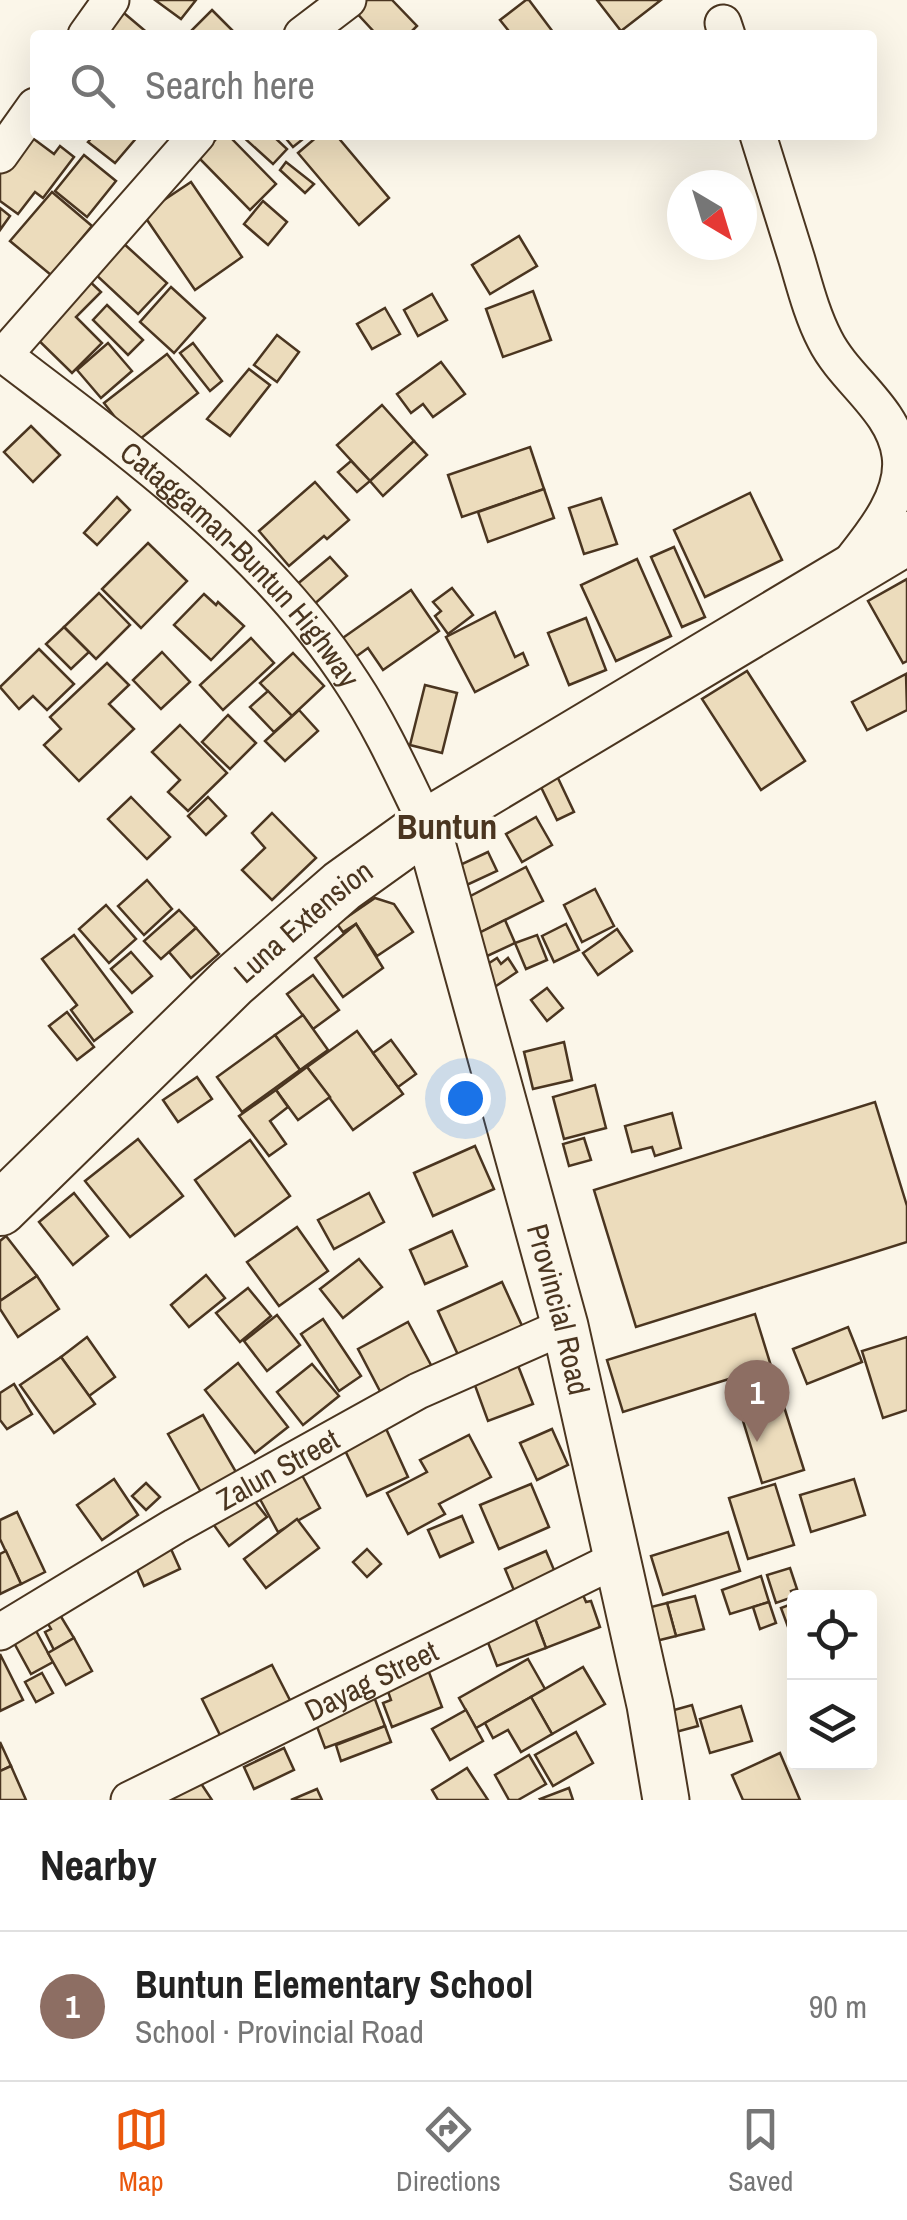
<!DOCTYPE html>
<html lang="en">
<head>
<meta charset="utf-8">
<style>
  :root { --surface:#fff; --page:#f6f6f6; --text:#222; --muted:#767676; --line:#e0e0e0; --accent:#ea580c }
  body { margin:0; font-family:"Archivo Narrow",sans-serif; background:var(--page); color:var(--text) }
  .controls { position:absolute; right:30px; bottom:30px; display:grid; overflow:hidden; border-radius:10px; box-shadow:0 10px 40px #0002 }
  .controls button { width:90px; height:90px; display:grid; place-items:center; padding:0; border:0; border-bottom:2px solid var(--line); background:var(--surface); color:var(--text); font:50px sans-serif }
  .compass { position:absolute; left:667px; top:170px; width:90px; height:90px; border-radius:50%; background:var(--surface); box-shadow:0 10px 40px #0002; rotate:142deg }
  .you { position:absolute; left:465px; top:1098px; width:35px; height:35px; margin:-25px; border:8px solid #fff; border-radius:50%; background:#1a73e8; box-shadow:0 0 0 15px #1a73e833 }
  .badge { display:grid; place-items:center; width:65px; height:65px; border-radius:50%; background:var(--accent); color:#fff; font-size:32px; font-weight:700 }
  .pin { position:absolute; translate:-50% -82px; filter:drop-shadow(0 2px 5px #0008) }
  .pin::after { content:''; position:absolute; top:52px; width:35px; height:30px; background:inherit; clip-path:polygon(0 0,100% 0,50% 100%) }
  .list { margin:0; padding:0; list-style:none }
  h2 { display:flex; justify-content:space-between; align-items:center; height:130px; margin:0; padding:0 40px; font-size:42px }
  h2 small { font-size:32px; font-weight:400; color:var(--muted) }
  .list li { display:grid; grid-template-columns:65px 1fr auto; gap:30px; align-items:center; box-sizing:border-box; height:150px; padding:0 40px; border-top:2px solid var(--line) }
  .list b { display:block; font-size:38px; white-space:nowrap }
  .list p { margin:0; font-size:32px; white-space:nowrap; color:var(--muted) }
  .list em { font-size:32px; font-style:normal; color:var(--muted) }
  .icon { flex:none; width:55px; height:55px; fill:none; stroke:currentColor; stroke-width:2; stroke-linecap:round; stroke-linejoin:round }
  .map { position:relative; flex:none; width:907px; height:1800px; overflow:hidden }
  .search { position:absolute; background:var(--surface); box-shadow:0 10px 40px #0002; left:30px; right:30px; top:30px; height:110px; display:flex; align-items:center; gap:25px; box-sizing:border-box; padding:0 35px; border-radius:10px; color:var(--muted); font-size:38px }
  .sheet { height:280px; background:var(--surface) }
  nav { display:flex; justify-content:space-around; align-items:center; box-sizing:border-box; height:140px; border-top:2px solid var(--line); background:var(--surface); font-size:28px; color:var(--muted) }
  nav a { display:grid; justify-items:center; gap:5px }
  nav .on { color:var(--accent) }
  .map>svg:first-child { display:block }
  .building { fill:#ecdcbc; stroke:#4a3520; stroke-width:2.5 }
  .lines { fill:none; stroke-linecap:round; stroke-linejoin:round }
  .minor-casing { stroke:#4a3520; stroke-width:39 }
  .major-casing { stroke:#4a3520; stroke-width:49 }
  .highway-casing { stroke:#4a3520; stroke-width:56 }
  .minor { stroke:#fbf6e9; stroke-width:35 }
  .major { stroke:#fbf6e9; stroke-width:45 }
  .highway { stroke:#fbf6e9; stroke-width:52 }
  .labels { text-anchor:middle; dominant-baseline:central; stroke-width:8; stroke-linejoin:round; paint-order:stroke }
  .street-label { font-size:30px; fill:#4a3520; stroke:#fbf6e9 }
  .quarter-label { font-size:35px; font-weight:bold; fill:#4a3520; stroke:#fbf6e9 }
</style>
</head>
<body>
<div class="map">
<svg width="907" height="1800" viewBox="0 0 907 1800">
  <rect width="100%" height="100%" fill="#fbf6e9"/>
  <g class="building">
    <polygon points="155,0 196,0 181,19"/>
    <polygon points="362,0 392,0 417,26 408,35 377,35 353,9"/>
    <polygon points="526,0 529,0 553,32 549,35 512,35 500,20"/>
    <polygon points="597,0 661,0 621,31"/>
    <polygon points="118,8 150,35 95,35"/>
    <polygon points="212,10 237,35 187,35"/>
    <polygon points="23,131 54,154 60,146 74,157 43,198 35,192 18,214 0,201 0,160"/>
    <polygon points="94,135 137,135 138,136 115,163 88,142"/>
    <polygon points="220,135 228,135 276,184 250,210 198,157"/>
    <polygon points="241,135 272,135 287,149 273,164"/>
    <polygon points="283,135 308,135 293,147"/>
    <polygon points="319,135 336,135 389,198 359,225 298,153"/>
    <polygon points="84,155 116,181 87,217 55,191"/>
    <polygon points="286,162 314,184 305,193 280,170"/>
    <polygon points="191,182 242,257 195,290 143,214"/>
    <polygon points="52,192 92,226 51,275 10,241"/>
    <polygon points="263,201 287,222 268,245 244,224"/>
    <polygon points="0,208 10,216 0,230"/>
    <polygon points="519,236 537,266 490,294 472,265"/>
    <polygon points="122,242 167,283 138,314 93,272"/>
    <polygon points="84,276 101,292 76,317 102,343 72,373 29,331"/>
    <polygon points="171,287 205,318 174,353 140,322"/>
    <polygon points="533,291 551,340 503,357 486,309"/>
    <polygon points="432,294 447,320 418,336 404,310"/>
    <polygon points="107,305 143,340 128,355 93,320"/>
    <polygon points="385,308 400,334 372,349 357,324"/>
    <polygon points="277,335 299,352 277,382 254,365"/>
    <polygon points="108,343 132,371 101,398 77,370"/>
    <polygon points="193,343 222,381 210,391 180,353"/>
    <polygon points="167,354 198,393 135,443 104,403"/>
    <polygon points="441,362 465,394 433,417 423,404 411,413 397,394"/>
    <polygon points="249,369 270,385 230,436 207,419"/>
    <polygon points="382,405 414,441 370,481 337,445"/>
    <polygon points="31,426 60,455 33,482 4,452"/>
    <polygon points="414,441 427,455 383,496 370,481"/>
    <polygon points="530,447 544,489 462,517 448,475"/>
    <polygon points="351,461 370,481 357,492 338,472"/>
    <polygon points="315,482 349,520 327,539 324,536 289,566 259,531"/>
    <polygon points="544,489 554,518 488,542 478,512"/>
    <polygon points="750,493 782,560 705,597 674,530"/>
    <polygon points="117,497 130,510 97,545 84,533"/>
    <polygon points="601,498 617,544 584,554 569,508"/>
    <polygon points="148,543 187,581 141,628 102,589"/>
    <polygon points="674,547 705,617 682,627 651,557"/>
    <polygon points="330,557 347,576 312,606 295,586"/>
    <polygon points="637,559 671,636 616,661 581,585"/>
    <polygon points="907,579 907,661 903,663 868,601"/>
    <polygon points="452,588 473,615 448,634 435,616 441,611 433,602"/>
    <polygon points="411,590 439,631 383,670 368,648 350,661 337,642"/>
    <polygon points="99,593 130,625 96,659 64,627"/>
    <polygon points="204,594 216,605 218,602 244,626 211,660 174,625"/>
    <polygon points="495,612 515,657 523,653 528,665 475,692 446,637"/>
    <polygon points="586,618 606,670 569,685 548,633"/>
    <polygon points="64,627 89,652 71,669 46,644"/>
    <polygon points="251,638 274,663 223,710 200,685"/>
    <polygon points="39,649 74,684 47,710 33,696 19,709 0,687"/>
    <polygon points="162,652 190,682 161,709 133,680"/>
    <polygon points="293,653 324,686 292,716 260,683"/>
    <polygon points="107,663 129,685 109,704 134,729 79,781 44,745 61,729 50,717"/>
    <polygon points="747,671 805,761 761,790 702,699"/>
    <polygon points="906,674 907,710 867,730 852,702"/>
    <polygon points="425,685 457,693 442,753 410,745"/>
    <polygon points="268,691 292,716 274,732 250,707"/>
    <polygon points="299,710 318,731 285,761 265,741"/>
    <polygon points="228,715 256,743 230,769 202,742"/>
    <polygon points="180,725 227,773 188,811 168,792 180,780 152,752"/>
    <polygon points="557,776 574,812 557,820 540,785"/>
    <polygon points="131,797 170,837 147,859 108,819"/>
    <polygon points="208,797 226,816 206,835 188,816"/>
    <polygon points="272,813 316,858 272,900 242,870 265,848 252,833"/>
    <polygon points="536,817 552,845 522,862 506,834"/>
    <polygon points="488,852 497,871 458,889 449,870"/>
    <polygon points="526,867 543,901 475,935 459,902"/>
    <polygon points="147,880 172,909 144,935 118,906"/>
    <polygon points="595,889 614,926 582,942 564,905"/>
    <polygon points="375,898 394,904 413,932 377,956 356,924 343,932 337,924"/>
    <polygon points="106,905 136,939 109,963 79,929"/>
    <polygon points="179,910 196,928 161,959 144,941"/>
    <polygon points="505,920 515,943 485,957 475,935"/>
    <polygon points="356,924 383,968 343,997 315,958"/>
    <polygon points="566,924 579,950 554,962 542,936"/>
    <polygon points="196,928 219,954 191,978 169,952"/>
    <polygon points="617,929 632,951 598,975 583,953"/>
    <polygon points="74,935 132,1012 94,1041 71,1010 77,1005 42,959"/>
    <polygon points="537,935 547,960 526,969 515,943"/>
    <polygon points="131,952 152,976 132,993 111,969"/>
    <polygon points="497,958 501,964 508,958 517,972 493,988 480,969"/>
    <polygon points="313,975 339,1010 313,1029 287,994"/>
    <polygon points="547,988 563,1008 547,1021 531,1000"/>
    <polygon points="67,1012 94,1047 77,1060 49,1026"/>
    <polygon points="303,1015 328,1050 300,1070 275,1035"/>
    <polygon points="357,1031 403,1094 353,1130 307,1067"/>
    <polygon points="275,1035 300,1070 242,1112 217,1077"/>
    <polygon points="391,1040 416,1074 398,1087 373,1053"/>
    <polygon points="564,1042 572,1080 533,1089 524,1052"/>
    <polygon points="307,1067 330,1097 298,1120 276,1090"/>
    <polygon points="197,1077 212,1099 178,1122 163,1100"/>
    <polygon points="595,1085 606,1128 564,1139 553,1097"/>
    <polygon points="276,1090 288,1107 270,1121 286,1144 269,1156 239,1116"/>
    <polygon points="875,1102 907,1206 907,1242 636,1327 594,1190"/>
    <polygon points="672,1113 681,1148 655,1156 652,1147 632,1152 625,1126"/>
    <polygon points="584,1138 591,1160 569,1166 563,1144"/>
    <polygon points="138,1139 183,1196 130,1237 85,1181"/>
    <polygon points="250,1140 290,1196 235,1236 195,1180"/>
    <polygon points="475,1146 494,1189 433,1216 414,1173"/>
    <polygon points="74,1193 108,1236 73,1265 39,1222"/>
    <polygon points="369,1193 384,1222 334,1249 318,1220"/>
    <polygon points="297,1227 328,1271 279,1306 247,1262"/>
    <polygon points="452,1231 467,1266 425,1284 410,1250"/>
    <polygon points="6,1236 37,1276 0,1301 0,1241"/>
    <polygon points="359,1259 382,1287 343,1318 320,1289"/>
    <polygon points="206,1275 225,1298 189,1327 171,1305"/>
    <polygon points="37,1276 59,1309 18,1337 0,1309 0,1301"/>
    <polygon points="502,1282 523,1328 459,1357 438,1311"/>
    <polygon points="248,1288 271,1316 240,1342 216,1313"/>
    <polygon points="755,1314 771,1366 623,1412 607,1360"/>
    <polygon points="277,1315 300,1345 267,1371 244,1341"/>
    <polygon points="323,1319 361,1376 339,1391 301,1334"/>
    <polygon points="408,1322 431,1365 381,1393 358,1349"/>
    <polygon points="848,1327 862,1362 807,1384 793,1349"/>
    <polygon points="87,1337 115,1377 89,1396 61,1357"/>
    <polygon points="907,1337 907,1410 883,1418 862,1351"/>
    <polygon points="61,1357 95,1404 54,1433 20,1385"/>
    <polygon points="238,1363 288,1427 255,1453 205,1390"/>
    <polygon points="517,1363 533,1404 488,1421 473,1380"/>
    <polygon points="312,1364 339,1396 303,1425 277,1392"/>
    <polygon points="774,1375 804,1470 762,1483 733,1388"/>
    <polygon points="14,1384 32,1414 7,1429 0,1420 0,1393"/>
    <polygon points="203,1415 236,1472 201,1492 168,1434"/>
    <polygon points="383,1422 408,1477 367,1496 341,1442"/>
    <polygon points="552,1429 568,1465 537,1480 520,1443"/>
    <polygon points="469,1435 491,1477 439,1504 445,1514 408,1534 387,1493 427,1472 420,1460"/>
    <polygon points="297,1466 320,1508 278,1532 255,1490"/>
    <polygon points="114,1479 138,1515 102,1540 77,1505"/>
    <polygon points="854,1479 865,1515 811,1532 800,1495"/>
    <polygon points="146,1483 160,1497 146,1510 132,1496"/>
    <polygon points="531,1484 549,1527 499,1549 480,1505"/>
    <polygon points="775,1484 794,1545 748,1559 729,1498"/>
    <polygon points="248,1493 267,1517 229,1546 211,1521"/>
    <polygon points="17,1512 45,1572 21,1584 0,1539 0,1520"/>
    <polygon points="462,1516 473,1542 440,1557 428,1530"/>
    <polygon points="297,1519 319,1548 266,1588 244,1559"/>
    <polygon points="728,1532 740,1571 663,1595 651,1556"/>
    <polygon points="166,1538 180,1569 144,1586 130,1554"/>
    <polygon points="367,1549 381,1564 367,1577 353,1562"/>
    <polygon points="6,1551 21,1584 0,1594 0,1554"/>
    <polygon points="546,1551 557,1577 516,1595 505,1569"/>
    <polygon points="790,1568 797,1589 791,1591 793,1597 776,1603 767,1575"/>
    <polygon points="761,1576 769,1602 730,1614 722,1590"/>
    <polygon points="581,1590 586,1602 591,1601 600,1627 546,1648 531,1608"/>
    <polygon points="695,1596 704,1629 676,1636 667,1603"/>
    <polygon points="769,1602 776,1623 760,1629 753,1607"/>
    <polygon points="667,1603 676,1636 656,1641 643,1609"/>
    <polygon points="794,1603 794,1643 781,1608"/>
    <polygon points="531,1608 546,1648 497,1666 482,1627"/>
    <polygon points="60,1615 74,1638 54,1650 45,1632 51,1629 47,1622"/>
    <polygon points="35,1629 53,1662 31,1674 13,1641"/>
    <polygon points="74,1638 92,1671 66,1685 48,1653"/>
    <polygon points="0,1654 23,1700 0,1711"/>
    <polygon points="528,1659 545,1689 476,1728 459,1698"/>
    <polygon points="272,1665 295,1710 225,1745 202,1699"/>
    <polygon points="427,1667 442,1707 392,1727 383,1703 391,1700 385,1683"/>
    <polygon points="583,1667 605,1704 552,1734 531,1697"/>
    <polygon points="42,1673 53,1693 36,1702 25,1682"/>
    <polygon points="373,1694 385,1726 325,1748 313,1716"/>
    <polygon points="531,1697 552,1734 521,1752 508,1730 493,1738 485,1723"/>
    <polygon points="692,1705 698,1726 672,1733 667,1712"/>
    <polygon points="741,1706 752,1741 710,1753 700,1719"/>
    <polygon points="466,1710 483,1741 450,1760 432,1729"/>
    <polygon points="385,1726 391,1742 341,1761 336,1745"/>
    <polygon points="576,1732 593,1763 553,1786 535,1755"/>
    <polygon points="0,1742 11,1766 0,1771"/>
    <polygon points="284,1748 294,1770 254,1789 244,1767"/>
    <polygon points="780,1753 800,1800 743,1800 732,1775"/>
    <polygon points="529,1755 546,1784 518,1800 509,1800 495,1775"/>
    <polygon points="11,1766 26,1800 0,1800 0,1771"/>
    <polygon points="467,1768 488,1800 438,1800 432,1790"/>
    <polygon points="198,1779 212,1800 166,1800"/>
    <polygon points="569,1788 573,1800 541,1800 540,1799"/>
    <polygon points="317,1789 322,1800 291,1800"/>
  </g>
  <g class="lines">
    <g class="minor-casing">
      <g id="minor">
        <polyline points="723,23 727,35"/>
        <polyline points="86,35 111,0"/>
        <polyline points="302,35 348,0"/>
        <path d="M 758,135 C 771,177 784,219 797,260 C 805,287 812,315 825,340 C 845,380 894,409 900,455 C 906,495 872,535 849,564"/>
        <polyline points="0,155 35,106"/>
        <path id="s1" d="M 0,352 C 127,449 265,547 353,684 C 382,728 404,778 427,825"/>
        <polyline points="4,355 197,135"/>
        <path id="s2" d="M 0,1632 L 175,1526 L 418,1391 L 565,1326"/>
        <path id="s3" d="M 129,1800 L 615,1560"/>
      </g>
    </g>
    <g class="major-casing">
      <g id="major">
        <path id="s4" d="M 427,825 L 565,1326 L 650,1705 L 666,1800"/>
      </g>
    </g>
    <g class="highway-casing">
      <g id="highway">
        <path id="s5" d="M 0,1209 L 232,982 L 342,886 L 427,825 L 907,538"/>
      </g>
    </g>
    <use href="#minor" class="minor"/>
    <use href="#major" class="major"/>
    <use href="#highway" class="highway"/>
  </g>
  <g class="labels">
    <g class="street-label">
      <text stroke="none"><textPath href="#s1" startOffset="322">Cataggaman-Buntun Highway</textPath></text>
      <text stroke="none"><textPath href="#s5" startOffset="418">Luna Extension</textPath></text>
      <text stroke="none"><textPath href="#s4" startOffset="502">Provincial Road</textPath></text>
      <text stroke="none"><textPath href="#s2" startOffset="322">Zalun Street</textPath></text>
      <text stroke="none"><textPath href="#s3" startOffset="270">Dayag Street</textPath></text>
    </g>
    <g class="quarter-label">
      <text x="447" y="826">Buntun</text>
    </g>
  </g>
</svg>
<div class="controls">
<button><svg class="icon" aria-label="locate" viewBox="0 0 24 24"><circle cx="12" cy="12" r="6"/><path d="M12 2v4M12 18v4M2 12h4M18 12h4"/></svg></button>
<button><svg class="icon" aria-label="layers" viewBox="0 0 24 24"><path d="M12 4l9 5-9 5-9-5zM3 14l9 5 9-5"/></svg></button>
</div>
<svg class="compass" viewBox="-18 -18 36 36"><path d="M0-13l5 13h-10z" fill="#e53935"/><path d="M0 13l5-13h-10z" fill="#767676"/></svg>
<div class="you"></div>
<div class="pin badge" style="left:757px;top:1442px;background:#8d6e63">1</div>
<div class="search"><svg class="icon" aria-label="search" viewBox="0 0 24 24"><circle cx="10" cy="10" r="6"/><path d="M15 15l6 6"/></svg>Search here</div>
</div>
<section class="sheet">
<h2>Nearby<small></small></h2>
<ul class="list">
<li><span class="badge" style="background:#8d6e63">1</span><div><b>Buntun Elementary School</b><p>School · Provincial Road</p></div><em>90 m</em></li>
</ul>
</section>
<nav>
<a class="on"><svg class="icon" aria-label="map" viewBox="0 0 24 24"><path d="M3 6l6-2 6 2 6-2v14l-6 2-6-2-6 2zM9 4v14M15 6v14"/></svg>Map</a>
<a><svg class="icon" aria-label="directions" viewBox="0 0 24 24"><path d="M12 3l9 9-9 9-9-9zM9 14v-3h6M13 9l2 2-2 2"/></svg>Directions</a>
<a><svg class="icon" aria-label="saved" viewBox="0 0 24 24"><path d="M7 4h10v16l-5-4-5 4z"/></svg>Saved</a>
</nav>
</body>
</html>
